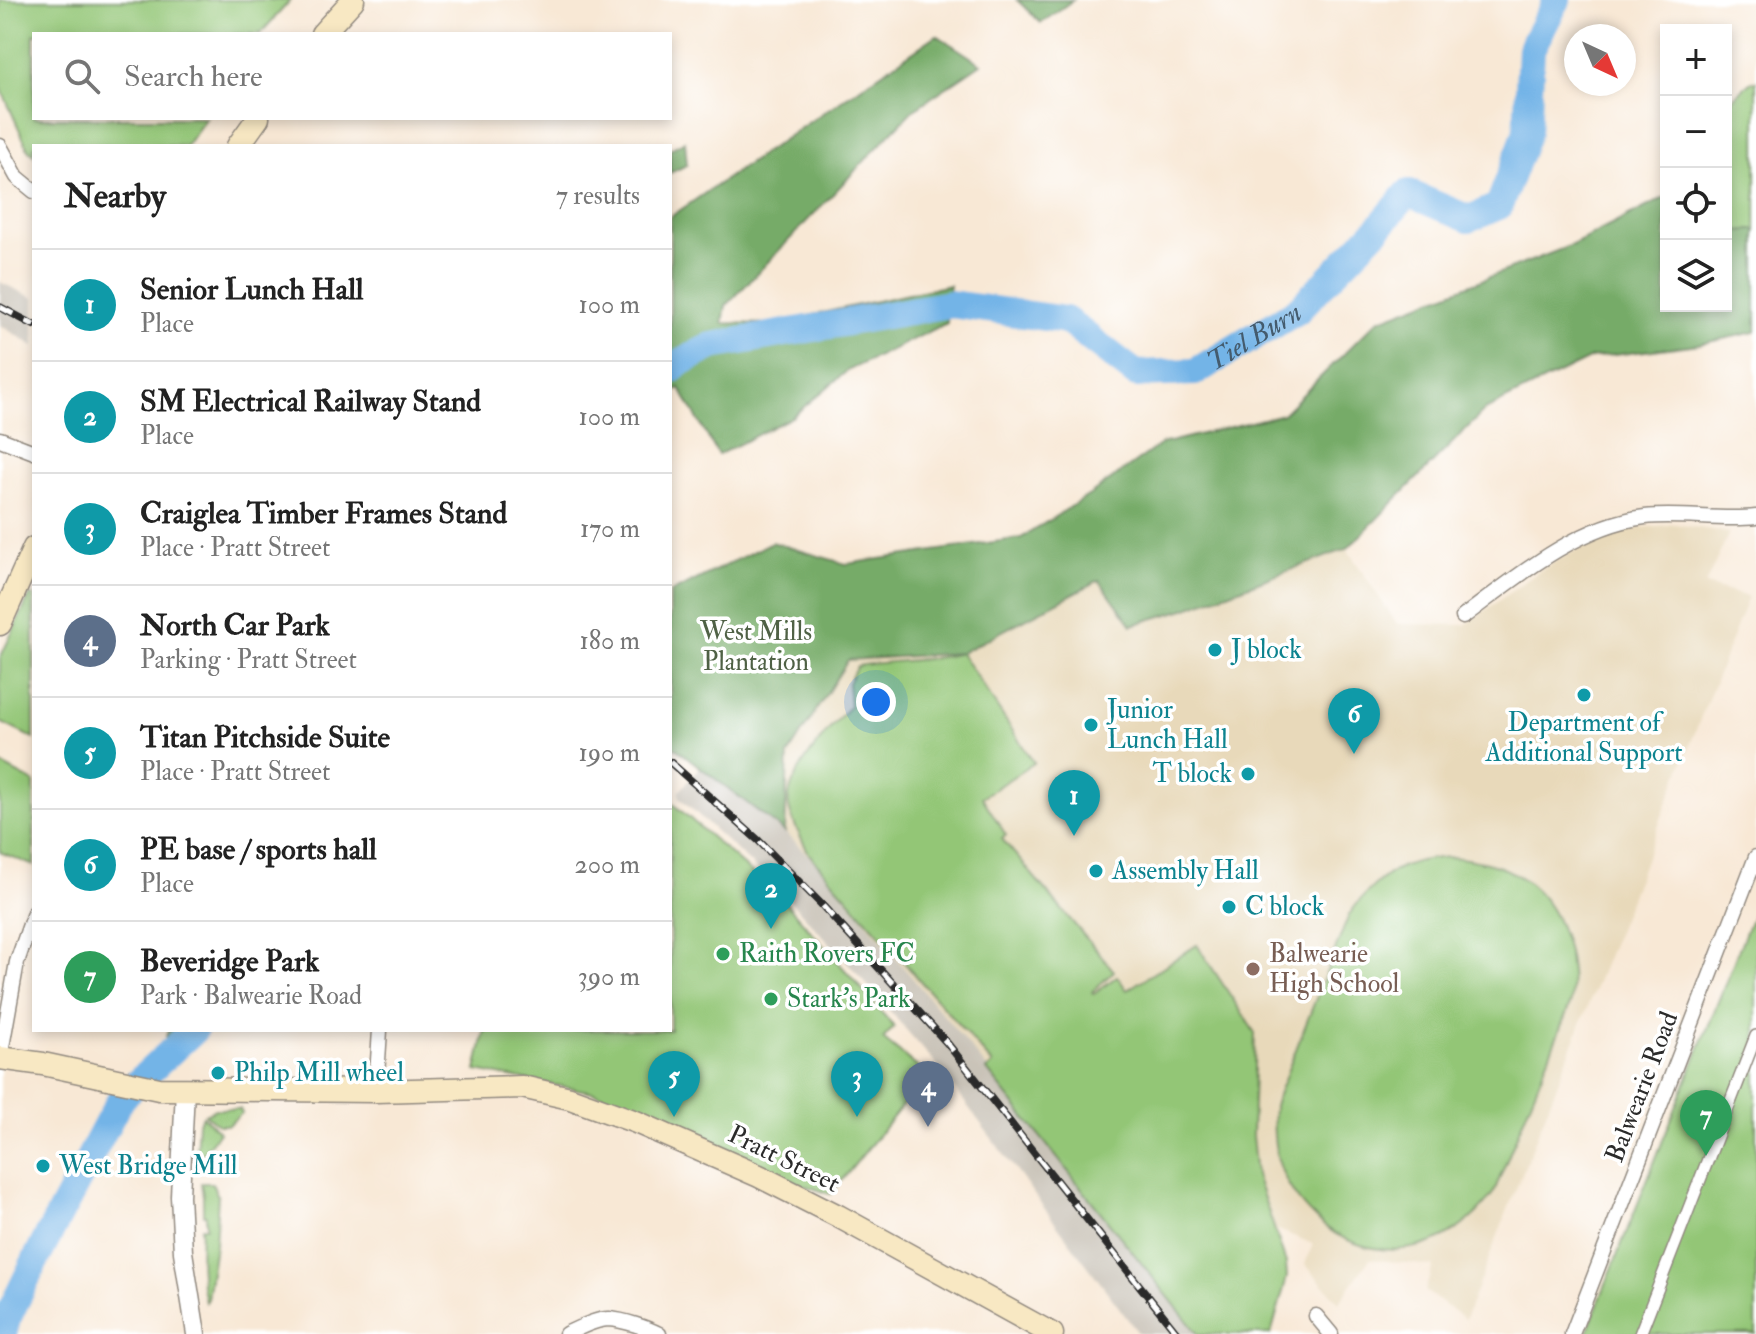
<!DOCTYPE html>
<html lang="en">
<head>
<meta charset="utf-8">
<style>
  :root { --surface:#fff; --page:#f2f2f2; --text:#222; --muted:#767676; --line:#e0e0e0; --accent:#1f6fb2 }
  body { margin:0; font-family:"IM FELL Double Pica",serif; background:var(--page); color:var(--text) }
  .controls { position:absolute; right:24px; top:24px; display:grid; overflow:hidden; border-radius:0px; box-shadow:0 4px 12px #0003 }
  .controls button { width:72px; height:72px; display:grid; place-items:center; padding:0; border:0; border-bottom:2px solid var(--line); background:var(--surface); color:var(--text); font:40px sans-serif }
  .compass { position:absolute; left:1564px; top:24px; width:72px; height:72px; border-radius:50%; background:var(--surface); box-shadow:0 4px 12px #0003; rotate:136deg }
  .you { position:absolute; left:876px; top:702px; width:28px; height:28px; margin:-20px; border:6px solid #fff; border-radius:50%; background:#1a73e8; box-shadow:0 0 0 12px #1a73e833 }
  .badge { display:grid; place-items:center; width:52px; height:52px; border-radius:50%; background:var(--accent); color:#fff; font-size:26px; font-weight:700 }
  .pin { position:absolute; translate:-50% -66px; filter:drop-shadow(0 2px 4px #0008) }
  .pin::after { content:''; position:absolute; top:42px; width:28px; height:24px; background:inherit; clip-path:polygon(0 0,100% 0,50% 100%) }
  .list { margin:0; padding:0; list-style:none }
  h2 { display:flex; justify-content:space-between; align-items:center; height:104px; margin:0; padding:0 32px; font-size:34px }
  h2 small { font-size:26px; font-weight:400; color:var(--muted) }
  .list li { display:grid; grid-template-columns:52px 1fr auto; gap:24px; align-items:center; box-sizing:border-box; height:112px; padding:0 32px; border-top:2px solid var(--line) }
  .list b { display:block; font-size:30px; white-space:nowrap }
  .list p { margin:0; font-size:26px; white-space:nowrap; color:var(--muted) }
  .list em { font-size:26px; font-style:normal; color:var(--muted) }
  .icon { flex:none; width:44px; height:44px; fill:none; stroke:currentColor; stroke-width:2; stroke-linecap:round; stroke-linejoin:round }
  .map { position:relative; flex:none; width:1756px; height:1334px; overflow:hidden }
  .search { position:absolute; background:var(--surface); box-shadow:0 4px 12px #0003; left:32px; top:32px; width:640px; height:88px; display:flex; align-items:center; gap:20px; box-sizing:border-box; padding:0 28px; border-radius:0px; color:var(--muted); font-size:30px }
  .panel { position:absolute; background:var(--surface); box-shadow:0 4px 12px #0003; left:32px; top:144px; width:640px; height:888px; border-radius:0px }
  .map>svg:first-child { display:block }
  .built { fill:#e8d9ba }
  .industrial { fill:#c9c3b8 }
  .green { fill:#93c676; stroke:#5f7850; stroke-width:2 }
  .forest { fill:#76ab67; stroke:#506b49; stroke-width:2 }
  .lines { fill:none; stroke-linecap:round; stroke-linejoin:round }
  .river { stroke:#73b4e7; stroke-width:28 }
  .pedestrian-casing { stroke:#928a80; stroke-width:14 }
  .minor-casing { stroke:#928a80; stroke-width:17 }
  .tertiary-casing { stroke:#928a80; stroke-width:21 }
  .secondary-casing { stroke:#928a80; stroke-width:25 }
  .pedestrian { stroke:#fff; stroke-width:11 }
  .minor { stroke:#fff; stroke-width:14 }
  .tertiary { stroke:#fff; stroke-width:18 }
  .secondary { stroke:#f8e8c3; stroke-width:22 }
  .rail-casing { stroke:#2b2b2b; stroke-width:8 }
  .rail { stroke:#fff; stroke-width:5; stroke-dasharray:15; stroke-linecap:butt }
  .culture-dot { fill:#0f9aa8; stroke:#fff; stroke-width:3 }
  .leisure-dot { fill:#2e9e5b; stroke:#fff; stroke-width:3 }
  .education-dot { fill:#8d6e63; stroke:#fff; stroke-width:3 }
  .labels { text-anchor:middle; dominant-baseline:central; stroke-width:7; stroke-linejoin:round; paint-order:stroke }
  .park-label { font-size:26px; fill:#4f6145; stroke:#fff }
  .culture-label { font-size:26px; fill:#0d838f; stroke:#fff; text-anchor:start }
  .leisure-label { font-size:26px; fill:#27864d; stroke:#fff; text-anchor:start }
  .education-label { font-size:26px; fill:#785e54; stroke:#fff; text-anchor:start }
  .street-label { font-size:26px; fill:#2b2b2b; stroke:#fff }
  .water-label { font-size:28px; font-style:italic; fill:#445b6d; stroke:#fff }
</style>
</head>
<body>
<div class="map">
<svg width="1756" height="1334" viewBox="0 0 1756 1334">
  <rect width="100%" height="100%" fill="#fff"/>
  <filter id="ink" filterUnits="userSpaceOnUse"><feTurbulence type="fractalNoise" baseFrequency=".0125" numOctaves="2"/><feDisplacementMap in="SourceGraphic" scale="16" xChannelSelector="R" yChannelSelector="G"/><feConvolveMatrix kernelMatrix="1 2 1 2 8 2 1 2 1" color-interpolation-filters="sRGB"/></filter>
  <filter id="wash" filterUnits="userSpaceOnUse"><feTurbulence type="fractalNoise" baseFrequency=".006" numOctaves="4" result="noise"/><feDisplacementMap in="SourceGraphic" scale="32" xChannelSelector="R" yChannelSelector="G"/><feGaussianBlur stdDeviation="1.8" result="paint"/><feColorMatrix in="noise" values="0 0 0 0 0 0 0 0 0 0 0 0 0 0 0 0 0 1.4 0 .05"/><feComposite in="paint" operator="in"/></filter>
  <g filter="url(#wash)">
    <rect width="100%" height="100%" fill="#f8e8d5"/>
    <polygon class="built" points="1675,524 1729,533 1705,585 1748,597 1465,1319 1425,1291 1433,1266 1370,1259 1339,1302 1305,1264 1313,1244 1276,1229 1286,1263 1287,1277 1271,1334 1198,1334 999,1082 821,868 785,832 788,755 848,660 961,653 1100,580 1185,609 1347,549 1397,624 1465,625 1541,570 1582,547 1623,530"/>
    <g class="industrial">
      <polygon points="0,282 34,298 34,346 0,325"/>
      <polygon points="700,767 785,832 821,868 999,1082 1198,1334 1139,1334 936,1064 855,971 785,895 680,798 679,792"/>
    </g>
    <g class="green">
      <polygon points="0,0 291,0 260,34 34,34 34,118 206,118 186,146 34,146 34,155 28,149 3,93 0,82"/>
      <polygon points="1756,81 1756,230 1732,231 1726,225 1726,105 1750,82"/>
      <polygon points="30,595 34,596 34,739 0,722 0,658"/>
      <path d="M 961,653 L 1034,763 L 982,797 L 1006,835 L 1002,839 L 1114,971 L 1092,992 L 1094,994 L 1117,976 L 1127,990 L 1197,945 L 1255,1033 L 1252,1136 L 1256,1175 L 1286,1263 L 1287,1277 L 1271,1334 L 1198,1334 L 987,1070 L 993,1064 L 809,854 C 802,839 792,823 789,807 C 783,778 831,727 850,706 L 848,683 L 857,666 C 892,660 926,662 961,653 Z"/>
      <polygon points="0,764 34,782 34,866 0,852"/>
      <polygon points="670,801 786,903 861,988 894,1027 883,1039 927,1075 831,1194 793,1182 627,1104 593,1092 476,1071 485,1030 670,1030"/>
      <path d="M 1452,857 C 1475,860 1503,864 1523,879 C 1561,906 1575,958 1571,1002 L 1494,1192 C 1452,1255 1370,1271 1314,1217 C 1299,1203 1287,1186 1280,1166 C 1273,1146 1273,1126 1274,1105 L 1349,915 C 1361,897 1381,876 1401,867 C 1417,860 1435,858 1452,857 Z"/>
      <polygon points="1756,906 1756,1334 1586,1334"/>
      <polygon points="215,1109 240,1109 242,1113 228,1125 218,1125 205,1114"/>
      <polygon points="203,1116 219,1132 200,1157 196,1154 198,1123"/>
      <path d="M 201,1183 L 212,1183 L 218,1196 L 215,1245 L 207,1299 L 205,1302 C 199,1277 200,1253 201,1227 L 206,1227 L 206,1215 L 203,1215 L 203,1196 Z"/>
    </g>
    <g class="forest">
      <polygon points="1017,0 1073,0 1041,23"/>
      <polygon points="937,35 981,64 913,110 726,306 723,323 772,324 949,285 947,323 847,371 792,417 718,455 680,388 670,395 670,217"/>
      <polygon points="685,141 687,165 670,173 670,149"/>
      <polygon points="1666,197 1666,306 1726,306 1726,225 1732,231 1756,230 1756,332 1699,344 1591,358 1485,410 1347,549 1185,609 1132,625 1099,580 961,653 848,660 788,755 785,832 670,744 670,593 772,542 846,564 1021,538 1091,494 1161,444 1283,414 1378,320 1572,245"/>
      <polygon points="169,1030 198,1030 180,1059 166,1036"/>
    </g>
    <g class="lines">
      <g class="river">
        <path id="s1" d="M 670,371 L 683,361 L 712,346 L 950,304 L 1066,320 L 1136,374 L 1195,372 L 1297,311 L 1380,226 L 1408,193 L 1469,219 L 1499,206 L 1527,132 L 1531,49 L 1557,0"/>
        <polyline points="3,1334 7,1319 34,1263 121,1098 194,1030"/>
      </g>
    </g>
  </g>
  <g filter="url(#ink)">
    <g class="lines">
      <g class="pedestrian-casing">
        <polyline id="pedestrian" points="1640,1334 1756,1036"/>
      </g>
      <g class="minor-casing">
        <g id="minor">
          <polyline points="0,146 17,177 34,191"/>
          <polyline points="0,439 34,452"/>
          <path d="M 1463,617 C 1515,578 1578,525 1645,517 C 1682,513 1719,521 1756,517"/>
          <polyline points="0,1058 17,962 34,913"/>
          <polyline points="376,1091 380,1030"/>
          <polyline points="1316,1316 1331,1334"/>
          <path d="M 566,1334 C 579,1328 595,1319 609,1319 C 624,1320 647,1328 659,1334"/>
          <polyline points="1572,1334 1756,857"/>
        </g>
      </g>
      <g class="tertiary-casing">
        <polyline id="tertiary" points="185,1089 180,1196 183,1252 196,1334"/>
      </g>
      <g class="secondary-casing">
        <g id="secondary">
          <polyline points="322,34 353,0"/>
          <polyline points="238,146 258,118"/>
          <polyline points="0,624 34,548"/>
          <polyline points="0,1058 43,1064 159,1089 376,1091 522,1087 570,1098 636,1122 759,1176 838,1216 1052,1334"/>
        </g>
      </g>
      <use href="#pedestrian" class="pedestrian"/>
      <use href="#minor" class="minor"/>
      <use href="#tertiary" class="tertiary"/>
      <use href="#secondary" class="secondary"/>
      <g class="rail-casing">
        <g id="rail">
          <polyline points="0,307 34,325"/>
          <polyline points="670,762 758,840 821,904 947,1043 1178,1334"/>
        </g>
      </g>
      <use href="#rail" class="rail"/>
    </g>
  </g>
  <g class="culture-dot">
    <circle cx="1215" cy="650" r="8"/>
    <circle cx="1584" cy="695" r="8"/>
    <circle cx="1091" cy="725" r="8"/>
    <circle cx="1248" cy="774" r="8"/>
    <circle cx="1096" cy="871" r="8"/>
    <circle cx="1229" cy="907" r="8"/>
    <circle cx="218" cy="1073" r="8"/>
    <circle cx="43" cy="1166" r="8"/>
  </g>
  <g class="leisure-dot">
    <circle cx="723" cy="954" r="8"/>
    <circle cx="771" cy="999" r="8"/>
  </g>
  <circle class="education-dot" cx="1253" cy="969" r="8"/>
  <g class="labels">
    <g class="park-label">
      <text x="756" y="632">West Mills<tspan x="756" dy="30">Plantation</tspan></text>
    </g>
    <g class="culture-label">
      <text x="1231" y="650">J block</text>
      <text x="1107" y="710">Junior<tspan x="1107" dy="30">Lunch Hall</tspan></text>
      <text x="1584" y="723" text-anchor="middle">Department of<tspan x="1584" dy="30">Additional Support</tspan></text>
      <text x="1232" y="774" text-anchor="end">T block</text>
      <text x="1112" y="871">Assembly Hall</text>
      <text x="1245" y="907">C block</text>
      <text x="234" y="1073">Philp Mill wheel</text>
      <text x="59" y="1166">West Bridge Mill</text>
    </g>
    <g class="leisure-label">
      <text x="739" y="954">Raith Rovers FC</text>
      <text x="787" y="999">Stark's Park</text>
    </g>
    <g class="education-label">
      <text x="1269" y="954">Balwearie<tspan x="1269" dy="30">High School</tspan></text>
    </g>
    <g class="street-label">
      <text transform="translate(1642 1087) rotate(-69)">Balwearie Road</text>
      <text transform="translate(784 1159) rotate(26)">Pratt Street</text>
    </g>
    <g class="water-label">
      <text stroke="none"><textPath href="#s1" startOffset="624">Tiel Burn</textPath></text>
    </g>
  </g>
</svg>
<div class="controls">
<button>+</button>
<button>−</button>
<button><svg class="icon" aria-label="locate" viewBox="0 0 24 24"><circle cx="12" cy="12" r="6"/><path d="M12 2v4M12 18v4M2 12h4M18 12h4"/></svg></button>
<button><svg class="icon" aria-label="layers" viewBox="0 0 24 24"><path d="M12 4l9 5-9 5-9-5zM3 14l9 5 9-5"/></svg></button>
</div>
<svg class="compass" viewBox="-18 -18 36 36"><path d="M0-13l5 13h-10z" fill="#e53935"/><path d="M0 13l5-13h-10z" fill="#767676"/></svg>
<div class="you"></div>
<div class="pin badge" style="left:1074px;top:836px;background:#0f9aa8">1</div>
<div class="pin badge" style="left:771px;top:929px;background:#0f9aa8">2</div>
<div class="pin badge" style="left:857px;top:1117px;background:#0f9aa8">3</div>
<div class="pin badge" style="left:928px;top:1127px;background:#5c6f8a">4</div>
<div class="pin badge" style="left:674px;top:1117px;background:#0f9aa8">5</div>
<div class="pin badge" style="left:1354px;top:754px;background:#0f9aa8">6</div>
<div class="pin badge" style="left:1706px;top:1156px;background:#2e9e5b">7</div>
<div class="search"><svg class="icon" aria-label="search" viewBox="0 0 24 24"><circle cx="10" cy="10" r="6"/><path d="M15 15l6 6"/></svg>Search here</div>
<section class="panel">
<h2>Nearby<small>7 results</small></h2>
<ul class="list">
<li><span class="badge" style="background:#0f9aa8">1</span><div><b>Senior Lunch Hall</b><p>Place</p></div><em>100 m</em></li>
<li><span class="badge" style="background:#0f9aa8">2</span><div><b>SM Electrical Railway Stand</b><p>Place</p></div><em>100 m</em></li>
<li><span class="badge" style="background:#0f9aa8">3</span><div><b>Craiglea Timber Frames Stand</b><p>Place · Pratt Street</p></div><em>170 m</em></li>
<li><span class="badge" style="background:#5c6f8a">4</span><div><b>North Car Park</b><p>Parking · Pratt Street</p></div><em>180 m</em></li>
<li><span class="badge" style="background:#0f9aa8">5</span><div><b>Titan Pitchside Suite</b><p>Place · Pratt Street</p></div><em>190 m</em></li>
<li><span class="badge" style="background:#0f9aa8">6</span><div><b>PE base / sports hall</b><p>Place</p></div><em>200 m</em></li>
<li><span class="badge" style="background:#2e9e5b">7</span><div><b>Beveridge Park</b><p>Park · Balwearie Road</p></div><em>390 m</em></li>
</ul>
</section>
</div>
</body>
</html>
